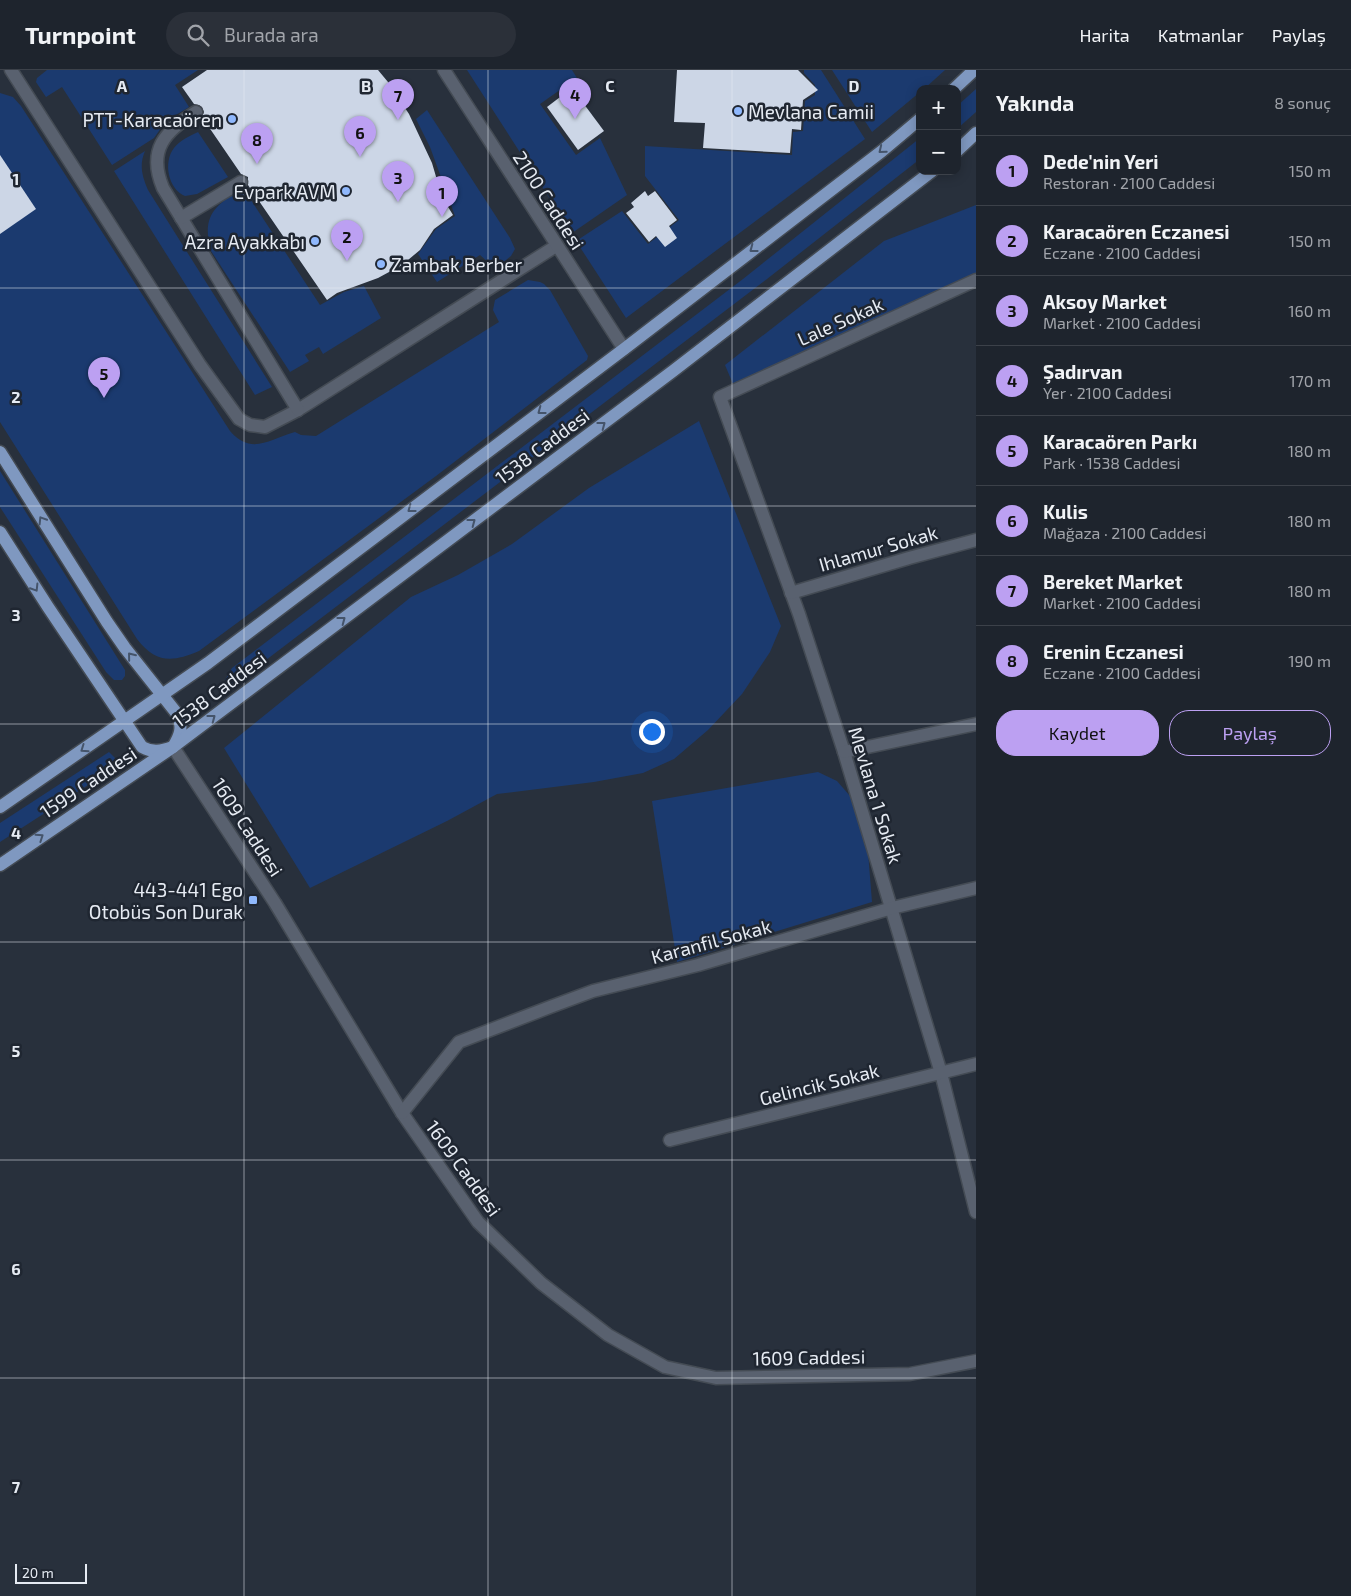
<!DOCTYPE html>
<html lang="tr">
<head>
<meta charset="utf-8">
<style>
  :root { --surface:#1e242d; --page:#2b3039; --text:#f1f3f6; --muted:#a1a4aa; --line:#3c4149; --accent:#bca0f2 }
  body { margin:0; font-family:"Exo 2",sans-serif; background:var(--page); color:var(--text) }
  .controls { position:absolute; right:15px; top:15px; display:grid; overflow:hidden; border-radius:10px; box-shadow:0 2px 12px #0003 }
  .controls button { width:45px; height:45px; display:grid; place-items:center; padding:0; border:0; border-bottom:1px solid var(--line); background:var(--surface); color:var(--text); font:25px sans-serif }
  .scale { position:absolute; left:15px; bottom:12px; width:72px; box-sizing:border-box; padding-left:5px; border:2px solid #e6ebf3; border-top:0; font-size:14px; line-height:18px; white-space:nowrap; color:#e6ebf3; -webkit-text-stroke:4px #1f2631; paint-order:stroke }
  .you { position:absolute; left:651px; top:661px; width:18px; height:18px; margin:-12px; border:4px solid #fff; border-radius:50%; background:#1a73e8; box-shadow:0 0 0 8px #1a73e833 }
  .badge { display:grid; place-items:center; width:32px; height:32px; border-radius:50%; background:var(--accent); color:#111; font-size:16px; font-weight:700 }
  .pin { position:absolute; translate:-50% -41px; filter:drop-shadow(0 1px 2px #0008) }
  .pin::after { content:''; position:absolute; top:26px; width:18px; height:15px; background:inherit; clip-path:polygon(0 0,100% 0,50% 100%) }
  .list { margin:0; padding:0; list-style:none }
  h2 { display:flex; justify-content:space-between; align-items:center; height:65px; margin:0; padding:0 20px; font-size:21px }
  h2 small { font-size:16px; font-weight:400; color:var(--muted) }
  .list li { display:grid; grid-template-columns:32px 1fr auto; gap:15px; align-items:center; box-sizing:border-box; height:70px; padding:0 20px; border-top:1px solid var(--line) }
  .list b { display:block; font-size:19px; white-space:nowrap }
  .list p { margin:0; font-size:16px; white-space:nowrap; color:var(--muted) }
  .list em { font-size:16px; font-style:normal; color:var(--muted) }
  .actions { display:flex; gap:10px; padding:15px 20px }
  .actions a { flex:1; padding:11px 0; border:1px solid var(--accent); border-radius:20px; text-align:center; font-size:18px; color:var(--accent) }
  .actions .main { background:var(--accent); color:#111 }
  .icon { flex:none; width:28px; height:28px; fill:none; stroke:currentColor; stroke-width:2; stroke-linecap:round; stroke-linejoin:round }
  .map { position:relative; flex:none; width:976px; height:1526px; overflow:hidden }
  header { display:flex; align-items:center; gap:30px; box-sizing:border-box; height:70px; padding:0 25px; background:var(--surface); border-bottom:1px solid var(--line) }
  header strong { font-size:24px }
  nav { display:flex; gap:28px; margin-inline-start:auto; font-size:18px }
  .search { width:350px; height:45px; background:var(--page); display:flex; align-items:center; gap:12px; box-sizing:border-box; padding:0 18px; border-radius:28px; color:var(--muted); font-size:19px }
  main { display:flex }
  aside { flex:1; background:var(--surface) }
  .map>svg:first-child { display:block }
  .green { fill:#1b3a6f }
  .building { fill:#ccd6e6 }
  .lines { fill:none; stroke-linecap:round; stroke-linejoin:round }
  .minor-casing { stroke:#444b54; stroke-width:15 }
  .major-casing { stroke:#444b54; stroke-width:15 }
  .minor { stroke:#59616f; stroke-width:12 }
  .major { stroke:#7f98c0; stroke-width:12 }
  .oneway { stroke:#45546a }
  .grid { fill:none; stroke:#e6ebf3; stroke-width:1; stroke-opacity:0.55 }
  .poi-dot { fill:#8fb8fd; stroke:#1f2631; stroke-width:2 }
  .labels { text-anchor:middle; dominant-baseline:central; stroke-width:5; stroke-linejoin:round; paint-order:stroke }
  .poi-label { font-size:19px; fill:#e6ebf3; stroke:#1f2631; text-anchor:end }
  .street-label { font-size:19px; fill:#e6ebf3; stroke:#1f2631 }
  .grid-label { font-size:16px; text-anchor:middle; font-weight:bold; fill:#e6ebf3; stroke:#1f2631; stroke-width:5; stroke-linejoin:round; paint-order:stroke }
</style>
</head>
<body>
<header>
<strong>Turnpoint</strong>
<div class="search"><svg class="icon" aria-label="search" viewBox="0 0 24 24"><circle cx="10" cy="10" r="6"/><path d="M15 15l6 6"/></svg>Burada ara</div>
<nav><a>Harita</a><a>Katmanlar</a><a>Paylaş</a></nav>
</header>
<main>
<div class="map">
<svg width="976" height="1526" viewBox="0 0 976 1526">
  <rect width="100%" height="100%" fill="#28303c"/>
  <g class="green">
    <polygon points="47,0 198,0 175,15 189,37 166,51 154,68 112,95 62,17 46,27 36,12 37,8"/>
    <polygon points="467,0 572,0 577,8 540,34 576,85 600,68 627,125 572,163"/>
    <polygon points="804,0 821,0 865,69 626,248 576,171 622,141 648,174 679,150 645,106 645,76 792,85 793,62 803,61 805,31 815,25 815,15 804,3"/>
    <polygon points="832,0 945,0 924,19 920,19 920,22 872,62"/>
    <polygon points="976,19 976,42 957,59 957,36"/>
    <path d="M 0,23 L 13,27 L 21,36 L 230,361 C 252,386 269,369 295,362 L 301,365 L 316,366 L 499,252 L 493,240 L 495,230 L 528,210 L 540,212 L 544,214 L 550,220 L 588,286 L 587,290 L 436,406 L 199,581 C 173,592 156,594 137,569 L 0,352 Z"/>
    <polygon points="427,40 510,168 515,179 511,186 500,195 490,194 480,185 437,212 418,184 436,159 455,146 430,77 416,49"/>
    <path d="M 198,62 L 228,107 L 197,124 L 185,126 C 168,119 163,92 174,78 C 180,70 190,66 198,62 Z"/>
    <polygon points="920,68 920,89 767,209 266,590 232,614 225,610 232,598 743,209"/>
    <path d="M 145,81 C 139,95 142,106 148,120 L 272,317 L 255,325 L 114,101 Z"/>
    <path d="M 243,118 L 320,235 L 344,222 L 364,216 L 381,248 L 323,284 L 319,277 L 305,285 L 309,291 L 290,302 L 211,181 C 201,146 215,135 243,118 Z"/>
    <polygon points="976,135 976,205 733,314 725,295 884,171"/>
    <polygon points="699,351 781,556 770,582 742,624 708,660 674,689 643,703 594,712 497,724 447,751 310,818 224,678 411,527 458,505 512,474 589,418"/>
    <polygon points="0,401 125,600 125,606 122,610 114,610 106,602 0,437"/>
    <polygon points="109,682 115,688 119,695 0,772 0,753"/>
    <polygon points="818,702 837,711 850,726 868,782 872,832 677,892 652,731"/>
  </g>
  <g class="building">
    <polygon points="207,0 378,0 388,12 409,44 432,93 442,127 453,145 434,159 420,180 402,195 378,208 337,223 327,230 248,115 248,107 241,104 202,47 204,42 202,37 199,35 194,34 182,17"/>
    <polygon points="677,0 798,0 818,20 803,30 801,60 792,59 790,83 703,78 705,53 674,52"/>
    <polygon points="572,18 604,61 578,80 547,37"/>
    <polygon points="0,85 36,139 0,164"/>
    <polygon points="645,121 648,126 655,121 677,150 669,156 677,168 665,177 656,166 649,172 626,143 634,137 631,133"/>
  </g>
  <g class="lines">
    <g class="minor-casing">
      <g id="minor">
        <polyline points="11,0 200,295 239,349 250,355 265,357 298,340 556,176"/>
        <polyline points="444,0 624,279"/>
        <path d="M 196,42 C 165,61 147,80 163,118 L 298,340"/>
        <polyline points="181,148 241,112"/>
        <polyline points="976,210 720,327 799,544 844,682 941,1003 976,1142"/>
        <polyline points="791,523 909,488 976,470"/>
        <polyline points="173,677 275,833 402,1043 478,1152 541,1213 608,1265 665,1297 716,1308 910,1304 976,1291"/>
        <polyline points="844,682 976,654"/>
        <polyline points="402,1043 459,972 550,937 593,921 698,895 892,838 976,818"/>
        <polyline points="670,1070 976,994"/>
      </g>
    </g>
    <g class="major-casing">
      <g id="major">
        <polyline points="954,19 974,0"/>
        <polyline points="957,81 976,63"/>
        <path d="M 0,382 L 107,552 L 125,578 L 178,645 C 183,658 180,666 173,677 C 161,681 153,683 142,677 L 48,537 L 0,462"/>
        <polyline points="0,737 208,593 624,279 882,81 920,49"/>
        <polyline points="0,795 173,677 673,301 932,101"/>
      </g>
    </g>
    <use href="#minor" class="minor"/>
    <use href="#major" class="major"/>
  </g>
  <defs><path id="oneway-chevron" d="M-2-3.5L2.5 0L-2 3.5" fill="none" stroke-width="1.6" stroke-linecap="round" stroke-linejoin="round" transform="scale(1.25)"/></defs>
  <g class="oneway">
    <use href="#oneway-chevron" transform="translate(882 80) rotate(141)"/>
    <use href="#oneway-chevron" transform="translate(753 179) rotate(143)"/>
    <use href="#oneway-chevron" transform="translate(541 341) rotate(143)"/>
    <use href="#oneway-chevron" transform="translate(602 355) rotate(-37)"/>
    <use href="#oneway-chevron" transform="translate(411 439) rotate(143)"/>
    <use href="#oneway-chevron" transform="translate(42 450) rotate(-122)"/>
    <use href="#oneway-chevron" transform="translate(472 452) rotate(-37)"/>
    <use href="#oneway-chevron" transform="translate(35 518) rotate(58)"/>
    <use href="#oneway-chevron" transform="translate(342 550) rotate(-37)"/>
    <use href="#oneway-chevron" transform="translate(131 586) rotate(-129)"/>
    <use href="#oneway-chevron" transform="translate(212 648) rotate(-37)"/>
    <use href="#oneway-chevron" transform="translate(84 679) rotate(145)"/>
    <use href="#oneway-chevron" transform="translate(40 767) rotate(-34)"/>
  </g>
  <path class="grid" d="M 244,0 L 244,1526M 488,0 L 488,1526M 732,0 L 732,1526M 0,218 L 976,218M 0,436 L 976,436M 0,654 L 976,654M 0,872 L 976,872M 0,1090 L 976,1090M 0,1308 L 976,1308"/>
  <g class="poi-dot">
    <circle cx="738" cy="41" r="5"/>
    <circle cx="232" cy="49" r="5"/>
    <circle cx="346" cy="121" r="5"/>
    <circle cx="315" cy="171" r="5"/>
    <circle cx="381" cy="194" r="5"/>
    <rect x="248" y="825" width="10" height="10" rx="2.5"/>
  </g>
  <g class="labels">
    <g class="poi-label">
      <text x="748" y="41" text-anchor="start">Mevlana Camii</text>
      <text x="222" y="49">PTT-Karacaören</text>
      <text x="336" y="121">Evpark AVM</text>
      <text x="305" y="171">Azra Ayakkabı</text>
      <text x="391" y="194" text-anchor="start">Zambak Berber</text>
      <text x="243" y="819">443-441 Ego<tspan x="243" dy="22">Otobüs Son Durak</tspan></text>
    </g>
    <g class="street-label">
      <text transform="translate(549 130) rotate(57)">2100 Caddesi</text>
      <text transform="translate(840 251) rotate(-24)">Lale Sokak</text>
      <text transform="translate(542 376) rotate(-37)">1538 Caddesi</text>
      <text transform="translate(878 478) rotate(-16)">Ihlamur Sokak</text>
      <text transform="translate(219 619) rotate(-37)">1538 Caddesi</text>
      <text transform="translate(88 712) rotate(-34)">1599 Caddesi</text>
      <text transform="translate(876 725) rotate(73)">Mevlana 1 Sokak</text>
      <text transform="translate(248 757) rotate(57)">1609 Caddesi</text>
      <text transform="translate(711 871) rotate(-15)">Karanfil Sokak</text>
      <text transform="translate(819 1014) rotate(-14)">Gelincik Sokak</text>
      <text transform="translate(464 1098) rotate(54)">1609 Caddesi</text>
      <text transform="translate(809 1287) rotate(-1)">1609 Caddesi</text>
    </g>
  </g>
  <g class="grid-label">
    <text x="122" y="22">A</text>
    <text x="366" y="22">B</text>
    <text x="610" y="22">C</text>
    <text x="854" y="22">D</text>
    <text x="16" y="115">1</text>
    <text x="16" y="333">2</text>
    <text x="16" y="551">3</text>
    <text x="16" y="769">4</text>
    <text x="16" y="987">5</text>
    <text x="16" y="1205">6</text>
    <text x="16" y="1423">7</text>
  </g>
</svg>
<div class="controls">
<button>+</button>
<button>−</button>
</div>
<div class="scale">20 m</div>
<div class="you"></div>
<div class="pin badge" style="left:442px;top:147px">1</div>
<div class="pin badge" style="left:347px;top:191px">2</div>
<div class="pin badge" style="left:398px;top:132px">3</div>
<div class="pin badge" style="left:575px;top:49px">4</div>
<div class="pin badge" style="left:104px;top:328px">5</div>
<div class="pin badge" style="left:360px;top:87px">6</div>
<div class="pin badge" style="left:398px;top:50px">7</div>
<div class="pin badge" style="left:257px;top:94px">8</div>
</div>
<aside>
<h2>Yakında<small>8 sonuç</small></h2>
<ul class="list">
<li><span class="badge">1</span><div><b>Dede'nin Yeri</b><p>Restoran · 2100 Caddesi</p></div><em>150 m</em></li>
<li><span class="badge">2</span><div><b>Karacaören Eczanesi</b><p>Eczane · 2100 Caddesi</p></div><em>150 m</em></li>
<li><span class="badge">3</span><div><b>Aksoy Market</b><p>Market · 2100 Caddesi</p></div><em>160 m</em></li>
<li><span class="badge">4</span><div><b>Şadırvan</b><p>Yer · 2100 Caddesi</p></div><em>170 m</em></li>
<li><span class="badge">5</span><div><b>Karacaören Parkı</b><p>Park · 1538 Caddesi</p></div><em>180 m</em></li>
<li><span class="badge">6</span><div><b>Kulis</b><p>Mağaza · 2100 Caddesi</p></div><em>180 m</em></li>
<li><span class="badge">7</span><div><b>Bereket Market</b><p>Market · 2100 Caddesi</p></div><em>180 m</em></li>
<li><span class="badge">8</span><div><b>Erenin Eczanesi</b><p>Eczane · 2100 Caddesi</p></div><em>190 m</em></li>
</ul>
<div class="actions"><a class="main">Kaydet</a><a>Paylaş</a></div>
</aside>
</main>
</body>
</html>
